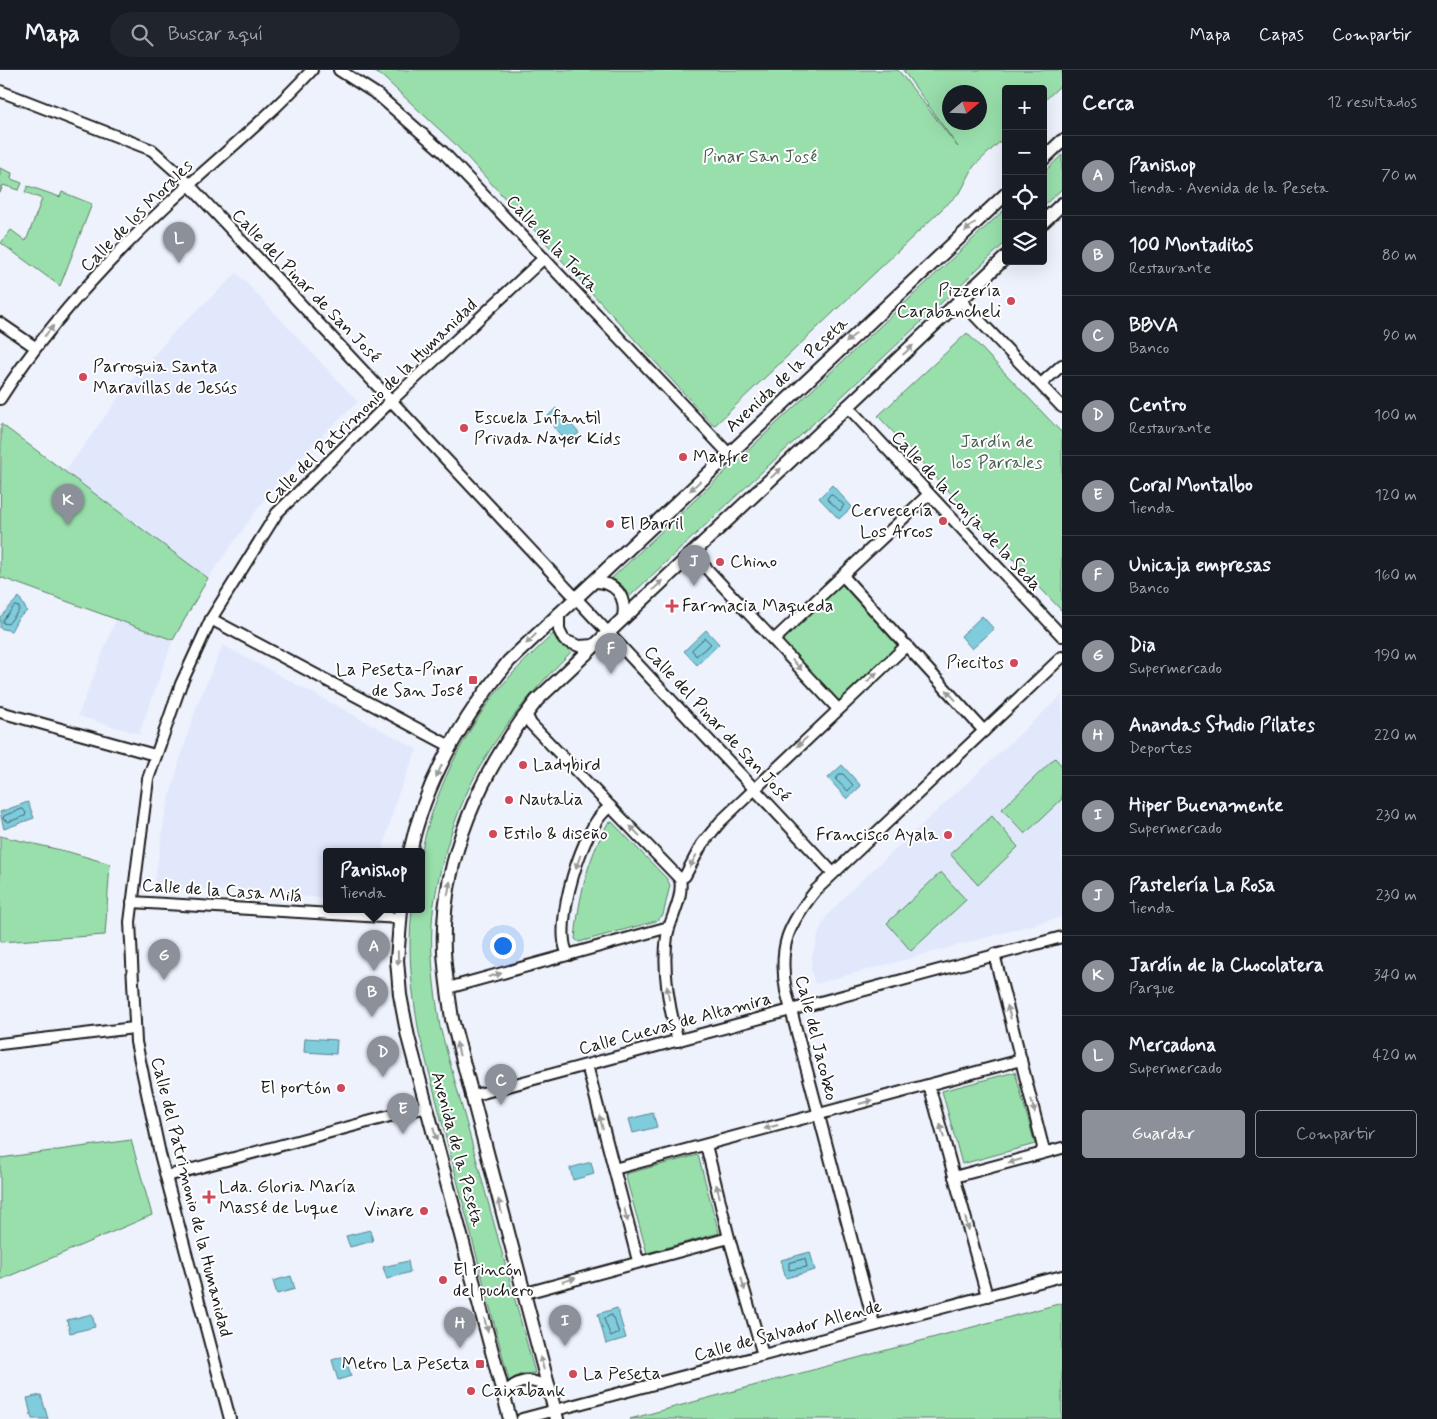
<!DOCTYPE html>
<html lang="es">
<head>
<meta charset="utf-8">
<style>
  :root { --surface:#171b24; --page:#20242c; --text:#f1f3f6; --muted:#9ea1a6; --line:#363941; --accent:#8c9099 }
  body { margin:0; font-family:Mynerve,sans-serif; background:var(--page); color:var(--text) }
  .controls { position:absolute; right:15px; top:15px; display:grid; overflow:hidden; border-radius:5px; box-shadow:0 5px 20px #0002 }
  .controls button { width:45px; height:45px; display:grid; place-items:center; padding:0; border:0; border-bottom:1px solid var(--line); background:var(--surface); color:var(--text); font:25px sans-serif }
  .compass { position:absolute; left:942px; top:15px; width:45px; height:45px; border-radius:50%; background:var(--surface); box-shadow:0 5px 20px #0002; rotate:71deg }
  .you { position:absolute; left:502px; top:875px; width:18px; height:18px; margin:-12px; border:4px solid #fff; border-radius:50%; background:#1a73e8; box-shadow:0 0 0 8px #1a73e833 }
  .badge { display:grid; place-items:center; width:32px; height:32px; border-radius:50%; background:var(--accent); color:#fff; font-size:16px; font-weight:700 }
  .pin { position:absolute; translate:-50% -41px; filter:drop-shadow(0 1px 2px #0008) }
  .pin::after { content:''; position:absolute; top:26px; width:18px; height:15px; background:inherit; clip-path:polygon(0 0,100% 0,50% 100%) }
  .popup { position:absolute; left:323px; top:778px; width:102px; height:65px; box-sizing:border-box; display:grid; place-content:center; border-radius:5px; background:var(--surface); filter:drop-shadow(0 1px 4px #0005); font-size:16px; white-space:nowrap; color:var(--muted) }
  .popup b { font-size:19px; color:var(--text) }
  .popup::after { content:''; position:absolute; left:50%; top:100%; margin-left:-10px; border:10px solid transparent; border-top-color:var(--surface) }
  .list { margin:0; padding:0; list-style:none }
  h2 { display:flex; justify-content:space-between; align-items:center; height:65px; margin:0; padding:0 20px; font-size:21px }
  h2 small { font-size:16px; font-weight:400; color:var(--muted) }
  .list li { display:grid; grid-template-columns:32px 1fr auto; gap:15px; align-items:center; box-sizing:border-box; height:80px; padding:0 20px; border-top:1px solid var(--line) }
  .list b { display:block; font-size:19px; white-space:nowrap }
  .list p { margin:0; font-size:16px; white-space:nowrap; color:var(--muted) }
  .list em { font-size:16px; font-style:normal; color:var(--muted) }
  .actions { display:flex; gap:10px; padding:15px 20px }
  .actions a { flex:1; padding:11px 0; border:1px solid var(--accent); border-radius:5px; text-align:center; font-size:18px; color:var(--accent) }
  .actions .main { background:var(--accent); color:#fff }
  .icon { flex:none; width:28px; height:28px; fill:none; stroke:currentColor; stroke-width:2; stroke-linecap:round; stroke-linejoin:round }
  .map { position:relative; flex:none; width:1062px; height:1349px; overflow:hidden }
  header { display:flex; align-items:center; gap:30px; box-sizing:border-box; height:70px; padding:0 25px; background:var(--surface); border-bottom:1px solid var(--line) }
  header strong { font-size:24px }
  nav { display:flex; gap:28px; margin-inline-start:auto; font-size:18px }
  .search { width:350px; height:45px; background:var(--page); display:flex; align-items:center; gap:12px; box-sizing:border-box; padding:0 18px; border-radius:28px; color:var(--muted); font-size:19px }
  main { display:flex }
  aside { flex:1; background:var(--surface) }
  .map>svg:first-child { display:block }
  .built { fill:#e1e8fc }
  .green { fill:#99dfac; stroke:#5a7e64; fill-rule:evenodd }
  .water { fill:#7fccdd; stroke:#578690 }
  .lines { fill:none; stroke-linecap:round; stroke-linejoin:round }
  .shore { stroke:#446269; stroke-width:1 }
  .minor-casing { stroke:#1c1c1c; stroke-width:14 }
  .tertiary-casing { stroke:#1c1c1c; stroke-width:16 }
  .minor { stroke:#fff; stroke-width:10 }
  .tertiary { stroke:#fff; stroke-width:12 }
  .oneway { fill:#999 }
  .poi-dot { fill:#d1495b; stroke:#fff; stroke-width:2 }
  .labels { text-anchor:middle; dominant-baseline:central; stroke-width:4; stroke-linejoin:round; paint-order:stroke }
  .park-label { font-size:18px; fill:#48604e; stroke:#fff }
  .street-label { font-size:18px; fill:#1c1c1c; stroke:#fff }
  .poi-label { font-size:18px; fill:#1c1c1c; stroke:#fff; text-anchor:start }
</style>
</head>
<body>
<header>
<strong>Mapa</strong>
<div class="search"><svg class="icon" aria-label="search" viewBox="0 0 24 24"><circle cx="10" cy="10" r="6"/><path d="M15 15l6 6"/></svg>Buscar aquí</div>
<nav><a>Mapa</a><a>Capas</a><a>Compartir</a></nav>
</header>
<main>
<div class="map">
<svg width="1062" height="1349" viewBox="0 0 1062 1349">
  <rect width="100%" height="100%" fill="#edf2fd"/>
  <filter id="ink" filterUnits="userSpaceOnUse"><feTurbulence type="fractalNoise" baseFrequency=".02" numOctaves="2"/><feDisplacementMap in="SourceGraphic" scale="10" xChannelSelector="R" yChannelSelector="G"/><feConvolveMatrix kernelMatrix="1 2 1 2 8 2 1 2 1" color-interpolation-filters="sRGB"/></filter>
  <g filter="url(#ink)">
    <g class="built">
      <polygon points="237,203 358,332 316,371 275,415 208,508 64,403 127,316 176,260"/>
      <polygon points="116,549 173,570 139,664 78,646"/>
      <polygon points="223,575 417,679 397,727 382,782 326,782 326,828 154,816 165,745 180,689 197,635"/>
      <polygon points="1062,625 1062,847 815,914 811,899 812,886 820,859 827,846 850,821"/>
    </g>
    <g class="green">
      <path d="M 372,0 L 898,0 L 958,77 L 903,0 L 1062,0 L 1062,14 L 1043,32 L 1043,19 L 1006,19 L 1006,66 L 974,96 L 961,121 L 714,356 L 455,74 L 383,7 ZM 949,22 L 979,22 L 979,52 L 949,52 Z"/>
      <polygon points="1062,85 1062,119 1043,136 1043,103"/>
      <polygon points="0,98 12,103 11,109 22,113 19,120 3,115 0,123"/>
      <polygon points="28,116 60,127 62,122 92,134 60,216 1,173 11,160 26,171 42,129 25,122"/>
      <polygon points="1006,138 1006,172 629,527 623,516 612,508"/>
      <polygon points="967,263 1062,363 1062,541 878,346"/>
      <polygon points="1,354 208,508 173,570 0,507"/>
      <polygon points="843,506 907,575 838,639 774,570"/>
      <path d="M 553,564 L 561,575 L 571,582 C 509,644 469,698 445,783 C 439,805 433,831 432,854 C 430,889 435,923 440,957 L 535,1303 L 521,1304 L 509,1311 L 419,963 C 412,922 407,882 412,840 L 422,840 C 422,821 418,797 422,779 C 436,716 470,648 515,601 C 527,588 540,577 553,564 Z"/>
      <polygon points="1055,688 1062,696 1062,729 1025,764 1002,739"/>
      <polygon points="992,746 1018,777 978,815 950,784"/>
      <path d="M 612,752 L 667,809 L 670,815 L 663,845 L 656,851 L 579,872 L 575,869 C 579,827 587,790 608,753 Z"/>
      <polygon points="0,766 69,782 110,794 105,865 0,872"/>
      <polygon points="941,802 966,830 911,881 887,853"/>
      <polygon points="1015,1002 1035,1074 962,1094 942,1021"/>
      <polygon points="131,1070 152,1145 0,1210 0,1088"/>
      <polygon points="698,1085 719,1163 647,1183 625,1104"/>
      <polygon points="1062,1233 1062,1349 630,1349"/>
    </g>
    <g class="water">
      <polygon points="556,338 579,363 568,372 546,348"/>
      <polygon points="832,415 852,437 839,449 819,428"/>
      <polygon points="19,527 27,541 18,548 11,561 0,558 0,547"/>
      <polygon points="982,546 994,559 972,579 961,566"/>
      <polygon points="706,560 719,574 697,595 684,581"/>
      <polygon points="842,695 861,716 847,729 828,708"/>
      <polygon points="28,732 34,748 4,759 0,742"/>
      <polygon points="305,968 337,970 336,984 304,982"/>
      <polygon points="653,1043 657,1057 633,1063 629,1049"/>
      <polygon points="591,1092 594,1104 573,1110 570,1098"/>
      <polygon points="370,1160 373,1171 350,1177 346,1166"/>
      <polygon points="810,1182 815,1200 786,1208 781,1190"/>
      <polygon points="408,1191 410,1202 387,1209 383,1197"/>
      <polygon points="291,1206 295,1219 277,1224 273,1211"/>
      <polygon points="617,1238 626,1268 606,1274 598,1244"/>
      <polygon points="92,1244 95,1257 70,1263 67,1250"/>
      <polygon points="345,1286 351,1306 338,1310 332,1290"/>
      <polygon points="41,1325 48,1349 32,1349 27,1328"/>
    </g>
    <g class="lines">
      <g class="shore">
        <polygon points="831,424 844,435 840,441 827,429"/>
        <polygon points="15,536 19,537 19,540 8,554 3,553 3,550"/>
        <polygon points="705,568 711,574 696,586 692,580"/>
        <polygon points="840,704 843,704 853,715 848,721 836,710"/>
        <polygon points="23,739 26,743 25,746 8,752 3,749 4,746"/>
        <polygon points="805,1189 807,1197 789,1200 789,1193"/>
        <polygon points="612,1245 619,1263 611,1267 604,1249"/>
      </g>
      <g class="minor-casing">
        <g id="minor">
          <polyline points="339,0 378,25 443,82 729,384"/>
          <polyline points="0,21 152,80 180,105 833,803"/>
          <polyline points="960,230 1062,337"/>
          <polyline points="0,253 35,277"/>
          <polyline points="1041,314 1062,295"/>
          <path d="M 0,329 C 46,257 106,192 168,134 C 216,90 268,48 312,0"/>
          <polyline points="847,336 1062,566"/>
          <polyline points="692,483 838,639"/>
          <polyline points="843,506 984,661"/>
          <path d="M 593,512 C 615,511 627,526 623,548"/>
          <polyline points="559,543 559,560 564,570 579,576 594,575"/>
          <polyline points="211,549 450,676"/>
          <polyline points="774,570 928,425"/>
          <polyline points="0,642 155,685"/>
          <polyline points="526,644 531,654 680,809"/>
          <polyline points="132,832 400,848"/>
          <polyline points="994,884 1041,1069 1043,1077 1041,1083"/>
          <path d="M 569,885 C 550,862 584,748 611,737"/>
          <polyline points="448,918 669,857"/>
          <path d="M 678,971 C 669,938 662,901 667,866 C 670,849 684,827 680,809 L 685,806 L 702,774 L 721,751 L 907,575"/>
          <polyline points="0,974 134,958"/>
          <polyline points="587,995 637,1187 640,1190"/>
          <polyline points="929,1015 987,1226"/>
          <polyline points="471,1026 1062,867"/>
          <polyline points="703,1076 707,1079 729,1168 763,1285"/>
          <polyline points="614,1099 1021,990"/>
          <polyline points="167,1106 427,1036"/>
          <polyline points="954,1107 1062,1078"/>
          <polyline points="522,1224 729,1168"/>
          <path d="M 874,1254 L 786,921 C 778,876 788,855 816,820 L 1062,587"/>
          <path d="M 504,1324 C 518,1309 531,1307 548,1318"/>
          <polyline points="230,1349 160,1084 136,972 130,852 148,709 181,614 211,549 277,443 392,330 544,188"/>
          <polyline points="522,1349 1062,1206"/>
        </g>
      </g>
      <g class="tertiary-casing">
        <g id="tertiary">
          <polyline points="1043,89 1062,71"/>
          <polyline points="1043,152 1062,134"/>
          <path d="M 410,782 C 425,711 464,646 509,591 L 1006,124"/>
          <polyline points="401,840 397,890 400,925 408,967 510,1349"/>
          <path d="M 557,1349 L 452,949 C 449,927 445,904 444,881 C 440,790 481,700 537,630 L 1006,187"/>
        </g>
      </g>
      <use href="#minor" class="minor"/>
      <use href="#tertiary" class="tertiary"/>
    </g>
    <defs><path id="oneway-solid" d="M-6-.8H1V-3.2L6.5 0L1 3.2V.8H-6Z" transform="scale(1.25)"/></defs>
    <g class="oneway">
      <use href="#oneway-solid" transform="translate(970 157) rotate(137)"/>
      <use href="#oneway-solid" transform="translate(49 261) rotate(-49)"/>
      <use href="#oneway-solid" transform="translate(851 268) rotate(137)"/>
      <use href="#oneway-solid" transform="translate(908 280) rotate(-43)"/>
      <use href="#oneway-solid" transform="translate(776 403) rotate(-43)"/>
      <use href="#oneway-solid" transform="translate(695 416) rotate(137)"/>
      <use href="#oneway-solid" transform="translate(658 515) rotate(-43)"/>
      <use href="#oneway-solid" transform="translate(531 569) rotate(135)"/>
      <use href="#oneway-solid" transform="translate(797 595) rotate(47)"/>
      <use href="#oneway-solid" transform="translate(872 607) rotate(-43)"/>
      <use href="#oneway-solid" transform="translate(951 625) rotate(-132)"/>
      <use href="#oneway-solid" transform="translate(802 672) rotate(137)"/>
      <use href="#oneway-solid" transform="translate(439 701) rotate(115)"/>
      <use href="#oneway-solid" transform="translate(635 761) rotate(-134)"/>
      <use href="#oneway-solid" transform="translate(693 791) rotate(119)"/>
      <use href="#oneway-solid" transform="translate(578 792) rotate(110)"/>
      <use href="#oneway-solid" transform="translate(449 818) rotate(-80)"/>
      <use href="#oneway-solid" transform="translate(398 888) rotate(89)"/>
      <use href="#oneway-solid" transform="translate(495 905) rotate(-15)"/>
      <use href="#oneway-solid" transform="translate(668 923) rotate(-99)"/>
      <use href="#oneway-solid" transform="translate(1009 942) rotate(-105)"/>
      <use href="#oneway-solid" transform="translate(458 979) rotate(-103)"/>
      <use href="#oneway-solid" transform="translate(866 1032) rotate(-15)"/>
      <use href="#oneway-solid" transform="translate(1033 1036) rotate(76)"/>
      <use href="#oneway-solid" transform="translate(601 1052) rotate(-104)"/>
      <use href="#oneway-solid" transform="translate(771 1057) rotate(165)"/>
      <use href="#oneway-solid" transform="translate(942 1061) rotate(-105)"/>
      <use href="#oneway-solid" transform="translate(435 1064) rotate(75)"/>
      <use href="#oneway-solid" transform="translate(1015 1091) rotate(165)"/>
      <use href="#oneway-solid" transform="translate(718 1121) rotate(-105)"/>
      <use href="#oneway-solid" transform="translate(500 1136) rotate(-104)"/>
      <use href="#oneway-solid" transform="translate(626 1145) rotate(75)"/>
      <use href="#oneway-solid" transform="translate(967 1154) rotate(75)"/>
      <use href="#oneway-solid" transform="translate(569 1210) rotate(-16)"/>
      <use href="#oneway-solid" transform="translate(743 1214) rotate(75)"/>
      <use href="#oneway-solid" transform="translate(486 1255) rotate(76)"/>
      <use href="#oneway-solid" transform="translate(542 1293) rotate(-105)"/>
    </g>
  </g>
  <g class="poi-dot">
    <circle cx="1011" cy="231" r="5"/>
    <circle cx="83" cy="307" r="5"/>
    <circle cx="464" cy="358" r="5"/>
    <circle cx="683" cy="387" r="5"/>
    <circle cx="943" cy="451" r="5"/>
    <circle cx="610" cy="454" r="5"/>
    <circle cx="720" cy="492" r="5"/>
    <path d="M669.5 528.5h5v5h5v5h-5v5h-5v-5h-5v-5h5z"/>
    <circle cx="1014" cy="593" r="5"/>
    <rect x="468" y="605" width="10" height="10" rx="2.5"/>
    <circle cx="523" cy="695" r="5"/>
    <circle cx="509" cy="730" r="5"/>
    <circle cx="493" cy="764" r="5"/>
    <circle cx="948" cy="765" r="5"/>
    <circle cx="341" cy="1018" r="5"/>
    <path d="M206.5 1119.5h5v5h5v5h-5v5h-5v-5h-5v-5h5z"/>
    <circle cx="424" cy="1141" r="5"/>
    <circle cx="443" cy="1210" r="5"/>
    <rect x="475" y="1289" width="10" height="10" rx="2.5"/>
    <circle cx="573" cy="1304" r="5"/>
    <circle cx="471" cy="1321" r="5"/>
  </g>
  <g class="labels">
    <g class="park-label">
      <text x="760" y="87">Pinar San José</text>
      <text x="997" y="372">Jardín de<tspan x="997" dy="21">los Parrales</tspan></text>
    </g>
    <g class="street-label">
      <text transform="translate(137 146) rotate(-45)">Calle de los Morales</text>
      <text transform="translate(552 174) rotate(47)">Calle de la Torta</text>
      <text transform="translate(306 216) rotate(46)">Calle del Pinar de San José</text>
      <text transform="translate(787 305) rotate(-43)">Avenida de la Peseta</text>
      <text transform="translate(371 332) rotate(-44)">Calle del Patrimonio de la Humanidad</text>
      <text transform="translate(966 441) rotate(47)">Calle de la Lonja de la Seda</text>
      <text transform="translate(717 654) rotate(47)">Calle del Pinar de San José</text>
      <text transform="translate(222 821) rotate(4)">Calle de la Casa Milá</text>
      <text transform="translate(675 954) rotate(-15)">Calle Cuevas de Altamira</text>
      <text transform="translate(816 968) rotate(76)">Calle del Jacobeo</text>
      <text transform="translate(457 1079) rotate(75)">Avenida de la Peseta</text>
      <text transform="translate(191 1127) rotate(76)">Calle del Patrimonio de la Humanidad</text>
      <text transform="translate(788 1261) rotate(-15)">Calle de Salvador Allende</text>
    </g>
    <g class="poi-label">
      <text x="1001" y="221" text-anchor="end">Pizzería<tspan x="1001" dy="21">Carabancheli</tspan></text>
      <text x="93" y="297">Parroquia Santa<tspan x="93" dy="21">Maravillas de Jesús</tspan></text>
      <text x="474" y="348">Escuela Infantil<tspan x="474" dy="21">Privada Nayer Kids</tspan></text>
      <text x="693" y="387">Mapfre</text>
      <text x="933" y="441" text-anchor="end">Cervecería<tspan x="933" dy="21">Los Arcos</tspan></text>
      <text x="620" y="454">El Barril</text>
      <text x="730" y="492">Chino</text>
      <text x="682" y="536">Farmacia Maqueda</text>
      <text x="1004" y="593" text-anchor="end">Piecitos</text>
      <text x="463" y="600" text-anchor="end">La Peseta-Pinar<tspan x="463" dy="21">de San José</tspan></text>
      <text x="533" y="695">Ladybird</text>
      <text x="519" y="730">Nautalia</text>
      <text x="503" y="764">Estilo &amp; diseño</text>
      <text x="938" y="765" text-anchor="end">Francisco Ayala</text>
      <text x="331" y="1018" text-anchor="end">El portón</text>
      <text x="219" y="1117">Lda. Gloria María<tspan x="219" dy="21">Massé de Luque</tspan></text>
      <text x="414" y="1141" text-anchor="end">Vinare</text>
      <text x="453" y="1200">El rincón<tspan x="453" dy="21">del puchero</tspan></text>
      <text x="470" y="1294" text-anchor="end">Metro La Peseta</text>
      <text x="583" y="1304">La Peseta</text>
      <text x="481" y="1321">Caixabank</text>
    </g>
  </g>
</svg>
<div class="controls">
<button>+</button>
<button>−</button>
<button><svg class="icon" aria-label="locate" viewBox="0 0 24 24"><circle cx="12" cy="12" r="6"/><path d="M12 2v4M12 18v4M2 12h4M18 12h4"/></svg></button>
<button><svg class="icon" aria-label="layers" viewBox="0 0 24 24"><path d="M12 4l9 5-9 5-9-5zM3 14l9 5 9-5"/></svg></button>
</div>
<svg class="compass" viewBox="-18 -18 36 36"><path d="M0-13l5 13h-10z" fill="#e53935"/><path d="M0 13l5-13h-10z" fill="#9ea1a6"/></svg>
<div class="you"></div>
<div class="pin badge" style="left:374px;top:901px">A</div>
<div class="popup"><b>Panishop</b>Tienda</div>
<div class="pin badge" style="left:372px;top:947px">B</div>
<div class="pin badge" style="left:501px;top:1035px">C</div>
<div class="pin badge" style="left:383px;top:1007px">D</div>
<div class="pin badge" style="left:403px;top:1064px">E</div>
<div class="pin badge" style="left:611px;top:604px">F</div>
<div class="pin badge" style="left:164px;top:910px">G</div>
<div class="pin badge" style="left:460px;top:1278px">H</div>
<div class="pin badge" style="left:565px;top:1276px">I</div>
<div class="pin badge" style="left:694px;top:516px">J</div>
<div class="pin badge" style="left:68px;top:455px">K</div>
<div class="pin badge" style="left:179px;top:193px">L</div>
</div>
<aside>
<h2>Cerca<small>12 resultados</small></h2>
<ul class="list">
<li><span class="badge">A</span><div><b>Panishop</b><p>Tienda · Avenida de la Peseta</p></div><em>70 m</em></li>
<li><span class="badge">B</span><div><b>100 Montaditos</b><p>Restaurante</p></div><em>80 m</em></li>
<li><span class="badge">C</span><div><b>BBVA</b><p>Banco</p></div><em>90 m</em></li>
<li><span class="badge">D</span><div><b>Centro</b><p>Restaurante</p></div><em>100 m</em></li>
<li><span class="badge">E</span><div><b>Coral Montalbo</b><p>Tienda</p></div><em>120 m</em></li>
<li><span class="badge">F</span><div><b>Unicaja empresas</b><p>Banco</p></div><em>160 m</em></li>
<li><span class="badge">G</span><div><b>Dia</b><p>Supermercado</p></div><em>190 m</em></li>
<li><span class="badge">H</span><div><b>Anandas Studio Pilates</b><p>Deportes</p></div><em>220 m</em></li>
<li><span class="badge">I</span><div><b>Hiper Buenamente</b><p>Supermercado</p></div><em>230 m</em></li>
<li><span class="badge">J</span><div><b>Pastelería La Rosa</b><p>Tienda</p></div><em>230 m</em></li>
<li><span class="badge">K</span><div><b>Jardín de la Chocolatera</b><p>Parque</p></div><em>340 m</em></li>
<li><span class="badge">L</span><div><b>Mercadona</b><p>Supermercado</p></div><em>420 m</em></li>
</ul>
<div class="actions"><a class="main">Guardar</a><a>Compartir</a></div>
</aside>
</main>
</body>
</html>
